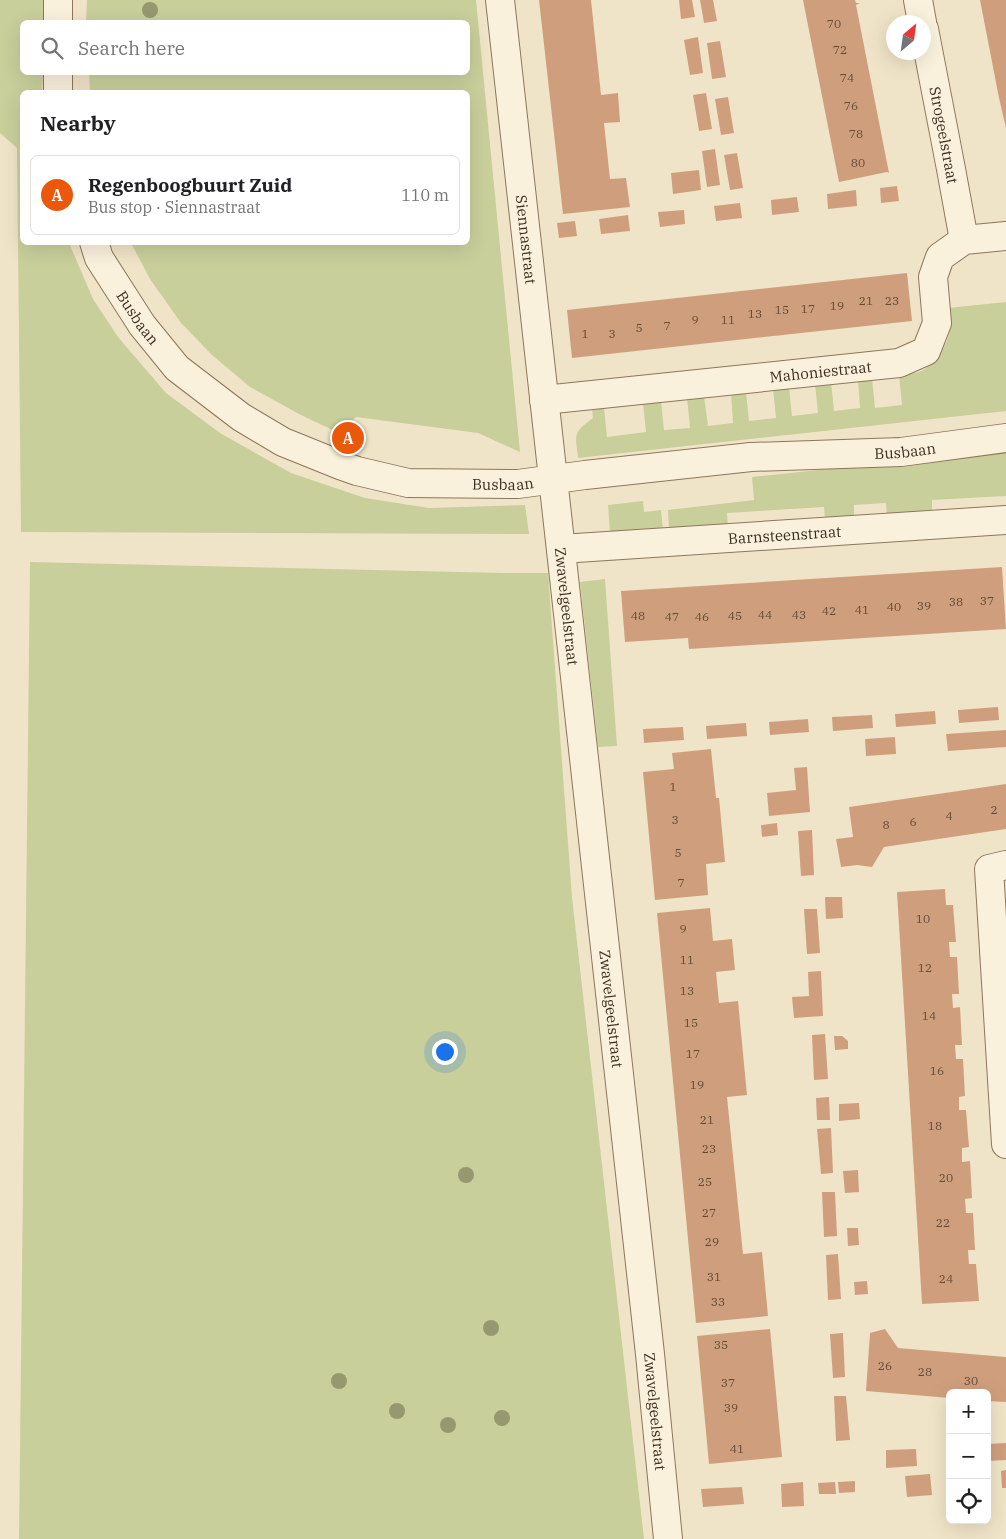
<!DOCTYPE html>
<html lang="en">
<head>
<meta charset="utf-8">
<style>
  :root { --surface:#fff; --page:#f6f6f6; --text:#202124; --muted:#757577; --line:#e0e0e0; --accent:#ea580c }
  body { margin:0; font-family:"IBM Plex Serif",serif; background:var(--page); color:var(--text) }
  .controls { position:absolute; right:15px; bottom:15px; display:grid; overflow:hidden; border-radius:8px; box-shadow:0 5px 20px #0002 }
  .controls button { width:45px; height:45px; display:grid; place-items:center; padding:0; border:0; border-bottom:1px solid var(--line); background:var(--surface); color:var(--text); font:25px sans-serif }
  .compass { position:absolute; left:886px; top:15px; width:45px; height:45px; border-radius:50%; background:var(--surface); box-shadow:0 5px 20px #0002; rotate:29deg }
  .you { position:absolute; left:444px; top:1051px; width:18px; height:18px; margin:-12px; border:4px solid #fff; border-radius:50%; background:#1a73e8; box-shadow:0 0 0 8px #1a73e833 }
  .badge { display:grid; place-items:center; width:32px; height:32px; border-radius:50%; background:var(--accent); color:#fff; font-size:16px; font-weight:700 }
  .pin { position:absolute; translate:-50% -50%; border:2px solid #fff; box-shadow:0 1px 5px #0006 }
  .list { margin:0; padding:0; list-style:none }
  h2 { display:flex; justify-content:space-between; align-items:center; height:65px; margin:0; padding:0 20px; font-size:21px }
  h2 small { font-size:16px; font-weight:400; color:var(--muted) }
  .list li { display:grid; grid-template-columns:32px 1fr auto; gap:15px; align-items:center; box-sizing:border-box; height:80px; margin:0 10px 10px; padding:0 10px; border:1px solid var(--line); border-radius:8px }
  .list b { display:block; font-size:19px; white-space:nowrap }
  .list p { margin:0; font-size:16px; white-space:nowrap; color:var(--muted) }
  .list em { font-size:16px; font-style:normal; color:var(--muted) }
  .icon { flex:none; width:28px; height:28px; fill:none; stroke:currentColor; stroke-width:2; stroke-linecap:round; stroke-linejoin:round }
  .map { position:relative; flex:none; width:1006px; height:1539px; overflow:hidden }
  .search { position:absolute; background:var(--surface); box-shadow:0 5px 20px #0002; left:20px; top:20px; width:450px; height:55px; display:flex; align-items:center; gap:12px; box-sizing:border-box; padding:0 18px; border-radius:8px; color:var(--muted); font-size:19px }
  .panel { position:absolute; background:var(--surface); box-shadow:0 5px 20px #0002; left:20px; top:90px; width:450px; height:155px; border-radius:8px }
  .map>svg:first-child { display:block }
  .green { fill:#c9cf9b }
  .building { fill:#cf9f7d }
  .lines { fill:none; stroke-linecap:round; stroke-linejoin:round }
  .minor-casing { stroke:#8d765c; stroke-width:30 }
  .minor { stroke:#faf1dc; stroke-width:28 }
  .tree { fill:#96986f }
  .labels { text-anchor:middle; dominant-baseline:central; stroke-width:4; stroke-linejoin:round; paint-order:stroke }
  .number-label { font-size:12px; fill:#624a37 }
  .street-label { font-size:15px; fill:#3d2e20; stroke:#f7eed8 }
</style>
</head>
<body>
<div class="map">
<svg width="1006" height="1539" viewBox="0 0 1006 1539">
  <rect width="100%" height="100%" fill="#f0e4c8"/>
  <g class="green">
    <polygon points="0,0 43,0 43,22 22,22 22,72 43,73 42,92 22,92 22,242 69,243 93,299 118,337 166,393 220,433 291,473 365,498 429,508 525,505 529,534 21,532 17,148 0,133"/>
    <polygon points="87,0 476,0 520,452 478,433 356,417 339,433 301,415 250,387 212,355 181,323 150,279 131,243 468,242 468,92 90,92 89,73 468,72 468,22 86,22"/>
    <path d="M 1006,302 L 1006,411 L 578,458 C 575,433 573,433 593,418 L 592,409 L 604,408 L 607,437 L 646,432 L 643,403 L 661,401 L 664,430 L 690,428 L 687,398 L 704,396 L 708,426 L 733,423 L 731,394 L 746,392 L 749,421 L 776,418 L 773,389 L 789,387 L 792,416 L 818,413 L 815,384 L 831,382 L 834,411 L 860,408 L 858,380 L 872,378 L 875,408 L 902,405 L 899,375 C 906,374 912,374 919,372 C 936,365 950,342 951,324 C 951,319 949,314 948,308 Z"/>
    <polygon points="1006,450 1006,496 932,500 932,513 887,516 886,503 854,505 854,517 825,520 824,507 727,513 728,526 669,530 668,510 754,500 752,477"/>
    <polygon points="643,501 644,512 661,510 663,530 610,533 608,505"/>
    <polygon points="30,562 505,573 548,573 572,897 644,1539 19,1539"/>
    <polygon points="605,579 617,746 598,747 580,582"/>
  </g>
  <g class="building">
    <polygon points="539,0 591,0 601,95 618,93 620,122 604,123 610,179 626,178 630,207 563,214"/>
    <polygon points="679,0 692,0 695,17 681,19"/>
    <polygon points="700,0 713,0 717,21 704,23"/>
    <polygon points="803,0 855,0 856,3 860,3 856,5 889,173 887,172 839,182"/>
    <polygon points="980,0 1006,0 1006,128 999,98"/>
    <polygon points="698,37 703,73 690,75 684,40"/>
    <polygon points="720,41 726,77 712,79 707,43"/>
    <polygon points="706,93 712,129 699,131 693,95"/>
    <polygon points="728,97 734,133 721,135 715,99"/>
    <polygon points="715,149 720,185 707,187 702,151"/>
    <polygon points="737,153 743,188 730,190 724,155"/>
    <polygon points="699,170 701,190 673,194 671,173"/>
    <polygon points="897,186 899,201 881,203 880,188"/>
    <polygon points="856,190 857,206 828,209 827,194"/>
    <polygon points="797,197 799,212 772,215 771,200"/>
    <polygon points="740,203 742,218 716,221 714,206"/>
    <polygon points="684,210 685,224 660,227 658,212"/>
    <polygon points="628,215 630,231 601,234 599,219"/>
    <polygon points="575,221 577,236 559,238 557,223"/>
    <polygon points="907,273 912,321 572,358 567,310"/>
    <polygon points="1002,567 1006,629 689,649 688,638 625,642 621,591"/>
    <polygon points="998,707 999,720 959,723 958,710"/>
    <polygon points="935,711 936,724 896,727 895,714"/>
    <polygon points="872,715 873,728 833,731 832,717"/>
    <polygon points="808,719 809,732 770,735 769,722"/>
    <polygon points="746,723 747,736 707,739 706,726"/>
    <polygon points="683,727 684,740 644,743 643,729"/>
    <polygon points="1006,730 1006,747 948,751 946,734"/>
    <polygon points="895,737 896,754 866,756 865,739"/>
    <polygon points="711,749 716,798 719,798 725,862 706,864 708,895 655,900 643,772 674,769 672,753"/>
    <polygon points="807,767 810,812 769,816 767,793 796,790 794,768"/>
    <polygon points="1006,784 1006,829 884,847 872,867 857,865 841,867 836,839 853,837 849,807"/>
    <polygon points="777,823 778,835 762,837 761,825"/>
    <polygon points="812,830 814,875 801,876 798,831"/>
    <polygon points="945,889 946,905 953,905 956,942 949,942 950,957 957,957 959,994 952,994 953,1008 960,1007 962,1045 955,1045 956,1059 963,1059 965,1096 959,1097 959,1110 966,1110 969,1147 962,1148 962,1162 970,1161 972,1198 965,1199 966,1213 973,1213 975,1250 968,1250 969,1264 976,1264 979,1301 922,1304 897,892"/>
    <polygon points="825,897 842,897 843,918 826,919"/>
    <polygon points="710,908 713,941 732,939 735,970 716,972 719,1003 738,1001 747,1095 727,1097 743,1254 762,1252 768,1316 696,1323 657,913"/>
    <polygon points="804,909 817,909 820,953 807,954"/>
    <polygon points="821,971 823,1016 794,1018 792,997 809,996 808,972"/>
    <polygon points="825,1034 828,1079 814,1080 812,1035"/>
    <polygon points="834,1036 842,1036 848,1041 848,1049 835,1050"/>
    <polygon points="829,1097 830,1120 817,1120 816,1098"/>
    <polygon points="859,1103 860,1119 839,1121 839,1104"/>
    <polygon points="831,1128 833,1173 821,1174 817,1129"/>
    <polygon points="858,1170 859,1192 845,1193 843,1171"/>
    <polygon points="822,1192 835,1192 837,1236 824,1237"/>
    <polygon points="847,1228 858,1228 859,1245 848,1246"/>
    <polygon points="838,1254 841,1299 828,1300 826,1255"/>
    <polygon points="867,1281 868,1294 855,1295 854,1282"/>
    <polygon points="770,1329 782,1457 709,1464 697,1336"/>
    <polygon points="885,1329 898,1348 1006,1357 1006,1402 987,1401 987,1393 950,1393 950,1398 866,1391 870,1333"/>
    <polygon points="843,1333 845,1377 833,1378 830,1334"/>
    <polygon points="834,1396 846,1396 850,1440 836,1441"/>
    <polygon points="1006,1443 1006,1460 987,1461 987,1444"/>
    <polygon points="916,1449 917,1466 886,1468 886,1450"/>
    <polygon points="1006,1470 1006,1488 1002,1488 1001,1471"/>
    <polygon points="930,1474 932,1495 907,1497 905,1476"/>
    <polygon points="855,1481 855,1492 839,1493 838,1482"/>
    <polygon points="803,1482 804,1506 782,1507 781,1484"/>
    <polygon points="835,1482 836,1494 819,1494 818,1483"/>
    <polygon points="742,1487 744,1504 703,1507 701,1489"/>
  </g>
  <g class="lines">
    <g class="minor-casing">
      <g id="minor">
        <path id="s1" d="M 500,0 L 650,1354 L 668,1539"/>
        <polyline points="918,0 922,22"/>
        <polyline points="58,22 58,0"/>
        <path id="s2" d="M 924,29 L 951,169 L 964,240"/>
        <polyline points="58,72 58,92"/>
        <path id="s3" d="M 94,242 L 99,258 L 142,325 L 177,368 L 241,417 L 283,442 L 340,465 L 357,471 L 408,483 L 518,484 L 585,475 L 751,457 L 901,452 L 1006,438"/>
        <path id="s4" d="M 544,400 L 899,363 L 926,351 L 937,323 L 933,277 L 940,257 L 964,240 L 1006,236"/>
        <path id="s5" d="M 561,549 L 1006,520"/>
        <polyline points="1006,865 989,869 1006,1144"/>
      </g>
    </g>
    <use href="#minor" class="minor"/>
  </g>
  <g class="tree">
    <circle cx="150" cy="10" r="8"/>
    <circle cx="466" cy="1175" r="8"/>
    <circle cx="491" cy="1328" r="8"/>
    <circle cx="339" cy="1381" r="8"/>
    <circle cx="397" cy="1411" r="8"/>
    <circle cx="502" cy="1418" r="8"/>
    <circle cx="448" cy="1425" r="8"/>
  </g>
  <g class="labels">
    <g class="number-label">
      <text x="834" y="23">70</text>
      <text x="840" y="49">72</text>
      <text x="847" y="77">74</text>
      <text x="851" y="105">76</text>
      <text x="856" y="133">78</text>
      <text x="858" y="162">80</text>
      <text x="866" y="300">21</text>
      <text x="892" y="300">23</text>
      <text x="837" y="305">19</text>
      <text x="808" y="308">17</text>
      <text x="782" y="309">15</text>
      <text x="755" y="313">13</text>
      <text x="695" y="319">9</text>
      <text x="728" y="319">11</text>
      <text x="667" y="325">7</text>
      <text x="639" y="327">5</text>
      <text x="585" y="333">1</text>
      <text x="612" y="333">3</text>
      <text x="987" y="600">37</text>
      <text x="956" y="601">38</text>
      <text x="924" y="605">39</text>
      <text x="894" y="606">40</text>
      <text x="862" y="609">41</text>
      <text x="829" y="610">42</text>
      <text x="765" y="614">44</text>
      <text x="799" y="614">43</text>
      <text x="638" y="615">48</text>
      <text x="735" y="615">45</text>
      <text x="672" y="616">47</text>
      <text x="702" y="616">46</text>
      <text x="673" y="786">1</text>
      <text x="994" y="809">2</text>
      <text x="949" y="815">4</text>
      <text x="675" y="819">3</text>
      <text x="913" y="821">6</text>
      <text x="886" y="824">8</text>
      <text x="678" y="852">5</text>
      <text x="681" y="882">7</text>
      <text x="923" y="918">10</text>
      <text x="683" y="928">9</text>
      <text x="687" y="959">11</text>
      <text x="925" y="967">12</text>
      <text x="687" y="990">13</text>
      <text x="929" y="1015">14</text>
      <text x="691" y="1022">15</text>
      <text x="693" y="1053">17</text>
      <text x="937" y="1070">16</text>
      <text x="697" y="1084">19</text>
      <text x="707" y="1119">21</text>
      <text x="935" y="1125">18</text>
      <text x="709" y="1148">23</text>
      <text x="946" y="1177">20</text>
      <text x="705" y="1181">25</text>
      <text x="709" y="1212">27</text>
      <text x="943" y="1222">22</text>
      <text x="712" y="1241">29</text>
      <text x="714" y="1276">31</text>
      <text x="946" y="1278">24</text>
      <text x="718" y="1301">33</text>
      <text x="721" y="1344">35</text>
      <text x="885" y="1365">26</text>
      <text x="925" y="1371">28</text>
      <text x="971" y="1380">30</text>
      <text x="728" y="1382">37</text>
      <text x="731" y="1407">39</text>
      <text x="737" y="1448">41</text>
    </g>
    <g class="street-label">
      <text stroke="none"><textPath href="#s2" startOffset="108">Strogeelstraat</textPath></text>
      <text stroke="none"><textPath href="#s1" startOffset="241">Siennastraat</textPath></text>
      <text stroke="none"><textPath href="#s3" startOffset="88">Busbaan</textPath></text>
      <text stroke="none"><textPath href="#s4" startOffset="278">Mahoniestraat</textPath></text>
      <text stroke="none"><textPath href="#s3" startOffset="912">Busbaan</textPath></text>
      <text stroke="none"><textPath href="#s3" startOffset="508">Busbaan</textPath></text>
      <text stroke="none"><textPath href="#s5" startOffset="224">Barnsteenstraat</textPath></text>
      <text stroke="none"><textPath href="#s1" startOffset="610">Zwavelgeelstraat</textPath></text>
      <text stroke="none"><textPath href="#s1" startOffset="1015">Zwavelgeelstraat</textPath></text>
      <text stroke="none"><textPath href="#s1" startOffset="1420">Zwavelgeelstraat</textPath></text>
    </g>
  </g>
</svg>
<div class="controls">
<button>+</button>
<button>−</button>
<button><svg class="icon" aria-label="locate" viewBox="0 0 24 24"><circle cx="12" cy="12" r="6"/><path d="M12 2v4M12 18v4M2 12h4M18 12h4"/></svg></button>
</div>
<svg class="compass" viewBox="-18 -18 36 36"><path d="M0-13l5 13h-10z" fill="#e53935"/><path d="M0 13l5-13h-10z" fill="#757577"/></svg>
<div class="you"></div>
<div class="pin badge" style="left:348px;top:438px">A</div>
<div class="search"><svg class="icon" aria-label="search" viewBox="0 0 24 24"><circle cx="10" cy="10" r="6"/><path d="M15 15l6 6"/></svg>Search here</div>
<section class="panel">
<h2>Nearby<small></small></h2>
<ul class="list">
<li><span class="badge">A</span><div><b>Regenboogbuurt Zuid</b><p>Bus stop · Siennastraat</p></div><em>110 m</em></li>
</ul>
</section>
</div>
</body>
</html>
